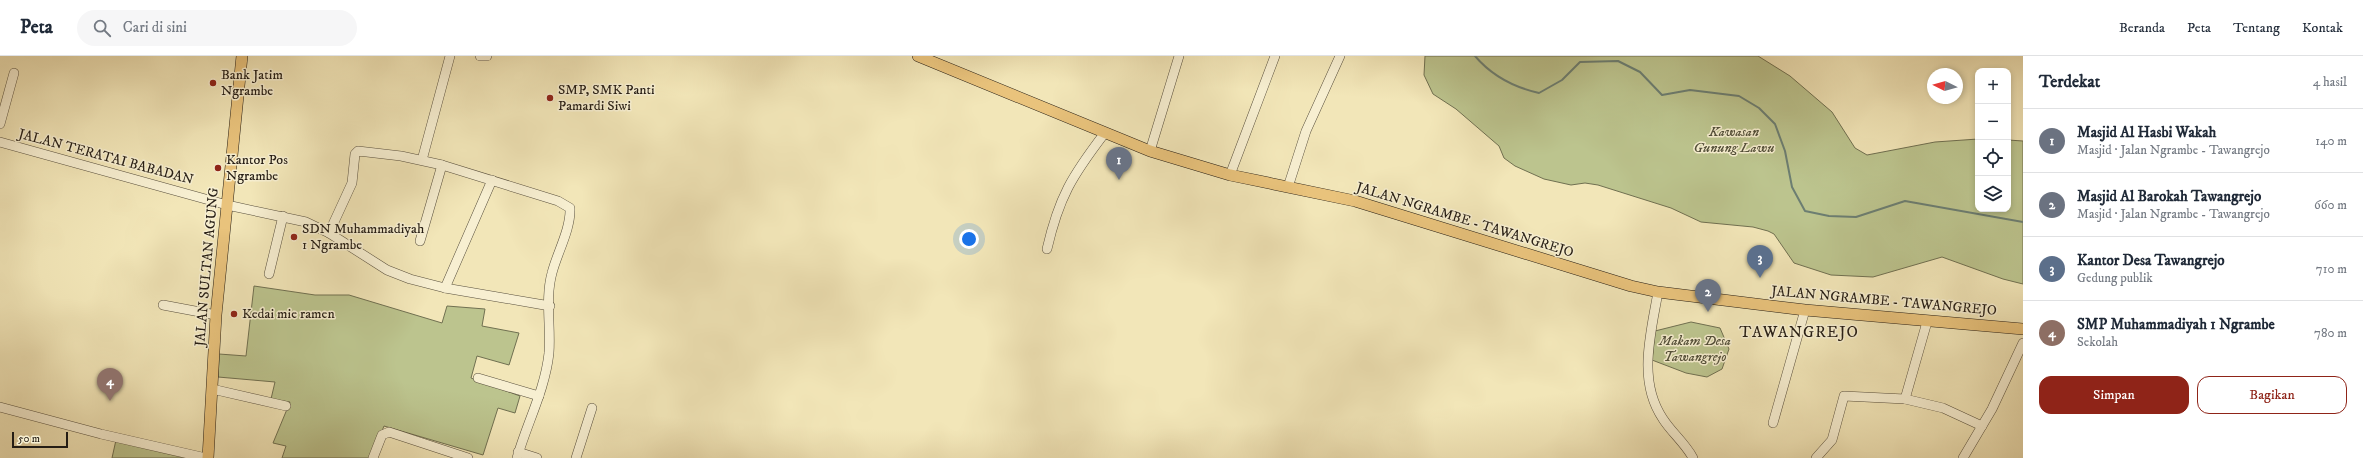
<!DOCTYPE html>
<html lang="id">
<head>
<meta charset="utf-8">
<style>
  :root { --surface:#fff; --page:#f6f6f7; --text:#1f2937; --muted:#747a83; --line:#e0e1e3; --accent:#8f2418 }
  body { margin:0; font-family:"IM FELL DW Pica",serif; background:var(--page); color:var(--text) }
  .controls { position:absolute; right:12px; top:12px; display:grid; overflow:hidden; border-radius:8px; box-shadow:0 2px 6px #0003 }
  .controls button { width:36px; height:36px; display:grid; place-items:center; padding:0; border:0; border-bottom:1px solid var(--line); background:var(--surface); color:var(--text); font:20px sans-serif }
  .compass { position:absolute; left:1927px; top:12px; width:36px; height:36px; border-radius:50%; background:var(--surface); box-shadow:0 2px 6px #0003; rotate:275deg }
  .scale { position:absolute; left:12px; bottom:10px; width:56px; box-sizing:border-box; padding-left:4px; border:2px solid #251d14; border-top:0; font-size:11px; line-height:14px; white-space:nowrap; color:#251d14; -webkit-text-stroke:3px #f7efd1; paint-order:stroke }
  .you { position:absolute; left:969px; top:183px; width:14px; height:14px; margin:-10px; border:3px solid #fff; border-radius:50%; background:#1a73e8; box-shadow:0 0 0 6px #1a73e833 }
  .badge { display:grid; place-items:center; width:26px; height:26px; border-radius:50%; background:var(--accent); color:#fff; font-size:13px; font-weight:700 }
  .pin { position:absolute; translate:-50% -33px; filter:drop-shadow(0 1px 2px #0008) }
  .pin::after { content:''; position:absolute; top:21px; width:14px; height:12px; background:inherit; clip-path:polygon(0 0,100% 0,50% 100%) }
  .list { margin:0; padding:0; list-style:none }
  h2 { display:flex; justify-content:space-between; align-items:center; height:52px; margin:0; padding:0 16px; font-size:17px }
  h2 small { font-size:13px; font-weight:400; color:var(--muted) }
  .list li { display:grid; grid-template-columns:26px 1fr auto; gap:12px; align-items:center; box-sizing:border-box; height:64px; padding:0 16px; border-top:1px solid var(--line) }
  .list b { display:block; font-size:15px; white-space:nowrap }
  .list p { margin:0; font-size:13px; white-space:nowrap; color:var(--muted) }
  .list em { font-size:13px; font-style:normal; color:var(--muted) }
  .actions { display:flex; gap:8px; padding:12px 16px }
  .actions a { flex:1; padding:9px 0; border:1px solid var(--accent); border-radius:12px; text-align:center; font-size:14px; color:var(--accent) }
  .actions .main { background:var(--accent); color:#fff }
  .icon { flex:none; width:22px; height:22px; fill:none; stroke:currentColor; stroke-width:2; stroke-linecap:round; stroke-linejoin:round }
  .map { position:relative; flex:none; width:2023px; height:402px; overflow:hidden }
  header { display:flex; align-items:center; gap:24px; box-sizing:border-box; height:56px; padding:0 20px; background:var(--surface); border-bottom:1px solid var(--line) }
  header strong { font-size:19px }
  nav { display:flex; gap:22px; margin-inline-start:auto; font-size:14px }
  .search { width:280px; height:36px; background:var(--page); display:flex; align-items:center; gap:10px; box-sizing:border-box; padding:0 14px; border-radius:22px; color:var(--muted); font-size:15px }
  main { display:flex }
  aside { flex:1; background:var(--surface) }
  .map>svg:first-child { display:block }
  .green { fill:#bcc48e; stroke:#707051 }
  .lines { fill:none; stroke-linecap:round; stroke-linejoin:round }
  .stream { stroke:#6c7e72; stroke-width:2 }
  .minor-casing { stroke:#584f3d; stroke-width:10 }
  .major-casing { stroke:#251d14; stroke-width:12 }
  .minor { stroke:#f7efd1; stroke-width:9 }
  .major { stroke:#e9c37c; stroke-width:11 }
  .poi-dot { fill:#8f2418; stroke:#f7efd1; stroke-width:1.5 }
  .labels { text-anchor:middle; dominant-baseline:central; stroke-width:3; stroke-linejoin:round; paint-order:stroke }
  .poi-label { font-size:14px; fill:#251d14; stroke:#f7efd1; text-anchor:start }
  .park-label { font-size:14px; font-style:italic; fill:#524f39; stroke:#f7efd1 }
  .street-label { font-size:14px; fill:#251d14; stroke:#f7efd1 }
  .quarter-label { font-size:16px; letter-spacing:1px; fill:#251d14; stroke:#f7efd1 }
</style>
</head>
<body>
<header>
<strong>Peta</strong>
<div class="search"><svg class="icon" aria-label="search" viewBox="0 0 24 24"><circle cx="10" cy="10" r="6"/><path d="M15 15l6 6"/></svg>Cari di sini</div>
<nav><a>Beranda</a><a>Peta</a><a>Tentang</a><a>Kontak</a></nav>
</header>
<main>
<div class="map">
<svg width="2023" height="402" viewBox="0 0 2023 402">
  <rect width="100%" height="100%" fill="#f2e6b8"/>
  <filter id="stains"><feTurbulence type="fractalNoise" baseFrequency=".005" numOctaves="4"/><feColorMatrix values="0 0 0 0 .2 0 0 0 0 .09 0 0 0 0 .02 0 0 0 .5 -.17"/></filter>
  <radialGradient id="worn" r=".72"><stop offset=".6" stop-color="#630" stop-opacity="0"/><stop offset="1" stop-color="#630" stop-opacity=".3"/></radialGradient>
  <g class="green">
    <polygon points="1425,0 1758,0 1790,20 1832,56 1855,92 1867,99 1935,86 1978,83 1978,153 2008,153 2008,84 2023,85 2023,228 2003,223 1942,201 1873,221 1831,219 1794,207 1774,178 1768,175 1753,171 1701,166 1671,152 1598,129 1585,127 1571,129 1544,123 1515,110 1504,102 1499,90 1456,53 1433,38 1424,19"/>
    <polygon points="254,230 315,239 349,239 442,267 447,250 485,253 482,270 519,277 509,309 477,300 471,322 520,340 515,357 498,352 483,399 384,370 371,402 282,402 286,390 273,387 290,346 271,343 275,326 218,321 219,298 246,300"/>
    <polygon points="1691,266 1720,272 1729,293 1722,313 1707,321 1686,317 1652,304 1655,275"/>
    <polygon points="116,384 197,402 112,402"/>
  </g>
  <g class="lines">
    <path class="stream" d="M 1475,0 C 1492,20 1513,31 1539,37 L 1562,24 L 1580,6 L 1618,5 L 1640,16 L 1662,39 L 1690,34 L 1739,40 L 1759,52 L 1775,68 L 1785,95 L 1792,131 L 1805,155 L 1829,160 L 1856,161 L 1905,145 L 2023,166"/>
    <g class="minor-casing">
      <g id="minor">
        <polyline points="480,0 487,0"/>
        <polyline points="0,68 14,17"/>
        <polyline points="0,86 227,149 306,166 329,177 387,214 410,223 445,232 550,250"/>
        <polyline points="1150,95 1179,0"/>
        <polyline points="422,104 450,0"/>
        <polyline points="1230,119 1275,0"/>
        <polyline points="1288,131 1306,75 1340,0"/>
        <path d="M 329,177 L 352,127 L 355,98 L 358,95 L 401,100 L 442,109 L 558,145 L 570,152 C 571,173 557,197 552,217 C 545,242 551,271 549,297 C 545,334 527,367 517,402"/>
        <polyline points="420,185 442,109"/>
        <path d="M 1047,193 C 1059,141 1072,120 1104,78"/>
        <polyline points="269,218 283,160"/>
        <polyline points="445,232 492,124"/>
        <path d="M 1658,236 C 1651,277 1637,325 1663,363 C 1672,377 1685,387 1693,402"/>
        <polyline points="163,249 216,259"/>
        <polyline points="1927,266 1905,343 1943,352 1982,370"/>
        <polyline points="478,322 539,340"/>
        <polyline points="212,333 286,350"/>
        <polyline points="0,351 101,378 206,402"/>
        <polyline points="1773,367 1805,254"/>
        <polyline points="518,396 537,402"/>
        <polyline points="373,402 382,379 389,376 468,402"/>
        <polyline points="576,402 592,352"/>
        <polyline points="1816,402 1832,384 1844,340 1905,343"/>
        <polyline points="1963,402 1992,353 2023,287"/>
      </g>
    </g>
    <g class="major-casing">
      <g id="major">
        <polyline points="918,0 1150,95 1230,119 1355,145 1631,230 1658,236 1805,254 2023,273"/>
        <polyline points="208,402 216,259 242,0"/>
      </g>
    </g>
    <use href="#minor" class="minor"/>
    <use href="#major" class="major"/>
  </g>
  <g class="poi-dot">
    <circle cx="213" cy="27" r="4"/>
    <circle cx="550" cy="42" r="4"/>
    <circle cx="218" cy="112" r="4"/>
    <circle cx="294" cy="181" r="4"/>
    <circle cx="234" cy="258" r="4"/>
  </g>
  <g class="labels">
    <g class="poi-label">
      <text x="221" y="19">Bank Jatim<tspan x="221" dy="16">Ngrambe</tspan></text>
      <text x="558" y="34">SMP, SMK Panti<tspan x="558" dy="16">Pamardi Siwi</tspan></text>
      <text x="226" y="104">Kantor Pos<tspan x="226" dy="16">Ngrambe</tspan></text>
      <text x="302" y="173">SDN Muhammadiyah<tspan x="302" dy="16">1 Ngrambe</tspan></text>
      <text x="242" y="258">Kedai mie ramen</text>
    </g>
    <g class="park-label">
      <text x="1734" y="76">Kawasan<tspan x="1734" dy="16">Gunung Lawu</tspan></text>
      <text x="1695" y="285">Makam Desa<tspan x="1695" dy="16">Tawangrejo</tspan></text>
    </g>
    <g class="street-label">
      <text transform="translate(106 101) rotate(15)">JALAN TERATAI BABADAN</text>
      <text transform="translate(1465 164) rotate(17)">JALAN NGRAMBE - TAWANGREJO</text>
      <text transform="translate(207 211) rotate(-85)">JALAN SULTAN AGUNG</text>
      <text transform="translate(1884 245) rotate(5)">JALAN NGRAMBE - TAWANGREJO</text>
    </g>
    <g class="quarter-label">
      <text x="1799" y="276">TAWANGREJO</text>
    </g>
  </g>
  <rect width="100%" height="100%" filter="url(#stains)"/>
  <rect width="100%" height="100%" fill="url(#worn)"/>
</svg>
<div class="controls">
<button>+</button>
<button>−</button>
<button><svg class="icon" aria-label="locate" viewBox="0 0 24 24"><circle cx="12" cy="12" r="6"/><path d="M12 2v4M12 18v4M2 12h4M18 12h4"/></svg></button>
<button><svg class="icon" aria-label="layers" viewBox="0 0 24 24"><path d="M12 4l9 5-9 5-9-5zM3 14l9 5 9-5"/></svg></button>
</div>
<svg class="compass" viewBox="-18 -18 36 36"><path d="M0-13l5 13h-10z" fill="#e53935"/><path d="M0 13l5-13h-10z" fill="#747a83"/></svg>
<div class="scale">50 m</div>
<div class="you"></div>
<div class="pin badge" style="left:1119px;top:124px;background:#6b7280">1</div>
<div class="pin badge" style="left:1708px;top:256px;background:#6b7280">2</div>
<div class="pin badge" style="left:1760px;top:222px;background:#5c6f8a">3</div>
<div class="pin badge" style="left:110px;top:345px;background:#8d6e63">4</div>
</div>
<aside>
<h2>Terdekat<small>4 hasil</small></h2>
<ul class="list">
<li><span class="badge" style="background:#6b7280">1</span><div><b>Masjid Al Hasbi Wakah</b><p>Masjid · Jalan Ngrambe - Tawangrejo</p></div><em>140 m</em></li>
<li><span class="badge" style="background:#6b7280">2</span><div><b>Masjid Al Barokah Tawangrejo</b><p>Masjid · Jalan Ngrambe - Tawangrejo</p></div><em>660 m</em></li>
<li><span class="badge" style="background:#5c6f8a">3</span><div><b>Kantor Desa Tawangrejo</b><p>Gedung publik</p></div><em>710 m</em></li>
<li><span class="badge" style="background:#8d6e63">4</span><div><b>SMP Muhammadiyah 1 Ngrambe</b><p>Sekolah</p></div><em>780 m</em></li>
</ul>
<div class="actions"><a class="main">Simpan</a><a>Bagikan</a></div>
</aside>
</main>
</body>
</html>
